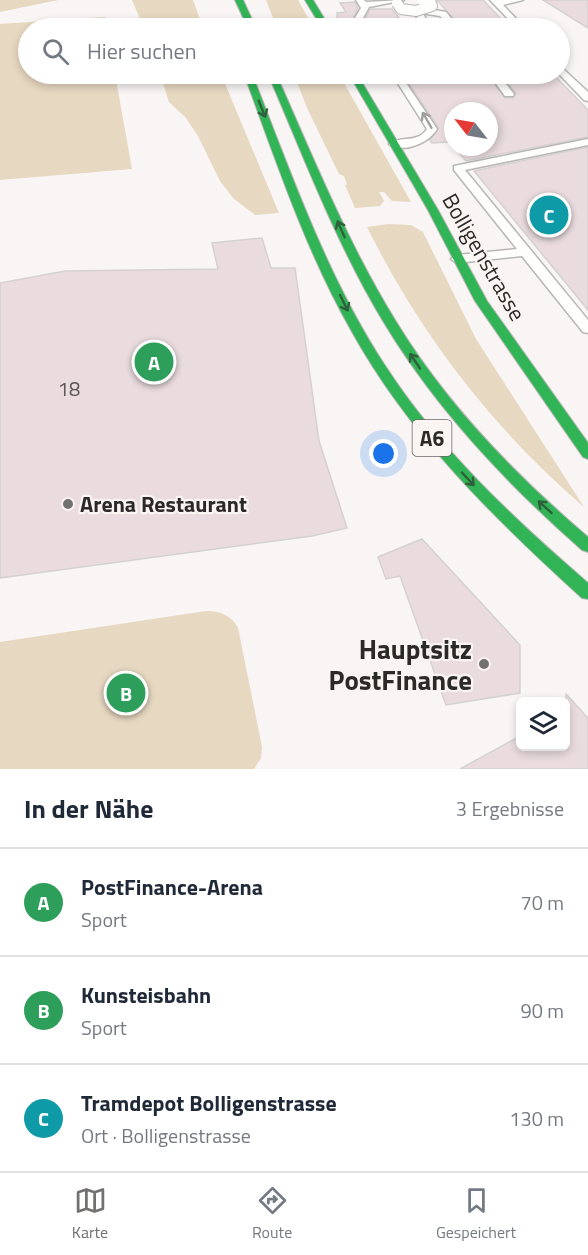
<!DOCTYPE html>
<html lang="de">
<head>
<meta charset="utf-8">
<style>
  :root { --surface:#fff; --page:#f2f2f3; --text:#1f2937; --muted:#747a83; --line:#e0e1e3; --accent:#737170 }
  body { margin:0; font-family:"Titillium Web",sans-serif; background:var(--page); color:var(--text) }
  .controls { position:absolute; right:18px; bottom:18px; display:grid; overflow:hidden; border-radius:9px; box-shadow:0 3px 9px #0003 }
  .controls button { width:54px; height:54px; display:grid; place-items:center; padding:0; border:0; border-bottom:2px solid var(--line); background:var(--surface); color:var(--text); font:30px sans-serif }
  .compass { position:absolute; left:444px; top:102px; width:54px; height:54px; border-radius:50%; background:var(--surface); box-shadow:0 3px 9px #0003; rotate:301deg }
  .you { position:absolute; left:384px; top:454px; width:21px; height:21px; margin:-15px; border:4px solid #fff; border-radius:50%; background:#1a73e8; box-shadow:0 0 0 9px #1a73e833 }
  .badge { display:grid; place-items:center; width:39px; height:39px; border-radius:50%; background:var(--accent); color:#fff; font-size:20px; font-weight:700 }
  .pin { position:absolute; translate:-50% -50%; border:3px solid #fff; box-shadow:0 2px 6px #0006 }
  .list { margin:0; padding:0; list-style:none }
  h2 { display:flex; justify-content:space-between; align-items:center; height:78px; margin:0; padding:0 24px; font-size:26px }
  h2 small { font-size:20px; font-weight:400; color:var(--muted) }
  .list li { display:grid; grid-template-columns:39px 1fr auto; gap:18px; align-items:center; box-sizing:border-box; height:108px; padding:0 24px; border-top:2px solid var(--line) }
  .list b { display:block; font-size:22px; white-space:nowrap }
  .list p { margin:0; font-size:20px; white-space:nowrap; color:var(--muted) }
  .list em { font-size:20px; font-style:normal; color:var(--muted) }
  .icon { flex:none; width:33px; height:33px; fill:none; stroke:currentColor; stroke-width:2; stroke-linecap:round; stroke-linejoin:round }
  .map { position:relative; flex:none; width:588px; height:769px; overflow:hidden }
  .search { position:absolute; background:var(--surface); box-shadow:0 3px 9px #0003; left:18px; right:18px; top:18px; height:66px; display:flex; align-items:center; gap:15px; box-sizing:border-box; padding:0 21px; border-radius:33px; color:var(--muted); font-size:22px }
  .sheet { height:402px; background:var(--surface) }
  nav { display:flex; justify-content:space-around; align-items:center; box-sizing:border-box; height:84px; border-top:2px solid var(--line); background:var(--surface); font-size:16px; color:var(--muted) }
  nav a { display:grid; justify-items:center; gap:3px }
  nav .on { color:var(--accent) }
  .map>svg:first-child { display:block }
  .green { fill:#e7d8c1 }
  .building { fill:#eadcde; stroke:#d4d1d1; stroke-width:1.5 }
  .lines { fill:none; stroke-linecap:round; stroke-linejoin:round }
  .lane-casing { stroke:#b9b7b6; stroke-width:3 }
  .fast-casing { stroke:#b9b7b6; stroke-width:2 }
  .lane { fill:#fefefd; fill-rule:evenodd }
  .fast { fill:#30b455; fill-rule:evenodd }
  .lane-bridge-casing { stroke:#b9b7b6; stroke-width:12; stroke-linecap:butt }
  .lane-bridge { stroke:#fefefd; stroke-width:10 }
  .oneway { stroke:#2e613b }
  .oneway2 { stroke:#a09f9e }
  .poi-dot { fill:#737170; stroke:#faf4f2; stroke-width:2 }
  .labels { text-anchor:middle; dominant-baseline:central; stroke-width:4.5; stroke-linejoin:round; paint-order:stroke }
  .number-label { font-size:20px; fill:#5c5857 }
  .shield { fill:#faf4f2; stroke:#6a6765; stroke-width:1.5 }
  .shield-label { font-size:21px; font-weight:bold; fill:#2c2a29 }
  .street-label { font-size:22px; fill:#2c2a29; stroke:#faf4f2 }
  .poi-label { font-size:22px; font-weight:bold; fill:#2c2a29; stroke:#faf4f2; text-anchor:start }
  .near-poi-label { font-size:27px; font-weight:bold; fill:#2c2a29; stroke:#faf4f2; text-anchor:end }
</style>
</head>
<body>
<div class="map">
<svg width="588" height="769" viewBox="0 0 588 769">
  <rect width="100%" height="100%" fill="#f8f5f4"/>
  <g class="green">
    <polygon points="0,0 58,0 0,12"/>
    <polygon points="132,0 193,0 203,28 144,28"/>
    <polygon points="266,0 298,0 314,28 277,28"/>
    <polygon points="105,17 107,28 28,28 28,74 115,74 132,169 0,180 0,24"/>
    <polygon points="160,74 221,74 279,213 255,215 233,198 220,181 198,136 186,118 169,102"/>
    <polygon points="294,74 339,74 411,202 392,201 384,192 379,192 384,201 380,206 355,208 345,185 347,184 344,176 339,174 307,108"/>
    <path d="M 388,224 L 411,225 L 423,232 L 476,339 L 584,507 C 493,429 420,334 367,227 Z"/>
    <path d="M 206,611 C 220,611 231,615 238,628 L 262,747 L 261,758 L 254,769 L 0,769 L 0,642 Z"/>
  </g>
  <g class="building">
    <polygon points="437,0 483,0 510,28 461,28"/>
    <polygon points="543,0 588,0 588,28"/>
    <polygon points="355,2 358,8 353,19 360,28 337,28 337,13 346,12 340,3"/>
    <polygon points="370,9 392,9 407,28 372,28 366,18"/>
    <polygon points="402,74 487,74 505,98 513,98 516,93 500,74 553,74 588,110 588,137 466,161 454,147 489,147 489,111 453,111 453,146 450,142 432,143 430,140 439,128"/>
    <polygon points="588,147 588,310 474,171"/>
    <polygon points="262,238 271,268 295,268 319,441 347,528 312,536 0,578 0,283 65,271 218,269 212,243"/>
    <polygon points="422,539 520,645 520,693 446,705 400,576 386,579 378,557"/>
    <polygon points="566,694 588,718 588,769 460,769 520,736 520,747 566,747"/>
  </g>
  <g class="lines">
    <g class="lane-casing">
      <g id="lane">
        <polygon points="356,0 364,0 366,2 404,0 369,7 363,18 370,28 362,28 355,18 361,8"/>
        <polygon points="490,0 523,0 503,5 525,28 517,28"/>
        <polygon points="423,8 446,12 459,28 451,28 440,16 420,13 419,11"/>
        <polygon points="417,14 423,14 432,28 424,28 416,16"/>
        <polygon points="560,66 588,92 588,101 584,100 559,74"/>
        <path d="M 392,74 L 400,74 L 437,129 C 429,143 403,154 389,144 C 401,135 417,144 427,129 Z"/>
        <polygon points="489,74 498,74 514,94 513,96 505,96"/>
        <polygon points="588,139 588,145 465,170 588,320 588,333 583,332 522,256 457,263 451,259 457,255 517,249 454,170 454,166"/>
      </g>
    </g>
    <g class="fast-casing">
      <g id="fast">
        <polygon points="235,0 243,0 256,28 248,28"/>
        <polygon points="305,0 313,0 330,28 322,28"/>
        <path d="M 244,74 L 252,74 C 291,173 326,275 384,364 C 438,448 513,518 588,583 L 588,599 L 582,598 C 494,518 409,435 351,330 C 305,249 276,160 244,74 Z"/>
        <path d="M 268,74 L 276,74 C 313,157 347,242 395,320 C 446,404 514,474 588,537 L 588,552 L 582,550 C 506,483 436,409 383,321 C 336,243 304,157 268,74 Z"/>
        <polygon points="349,74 357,74 438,210 487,301 588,443 588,459 583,457 475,301 428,210"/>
      </g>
    </g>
    <use href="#lane" class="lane"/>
    <use href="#fast" class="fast"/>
    <g class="lane-bridge-casing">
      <polyline id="lane-bridge" points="397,3 401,9 416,11 432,6 431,3 422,0"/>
    </g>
    <use href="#lane-bridge" class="lane-bridge"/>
  </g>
  <defs><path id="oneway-shaft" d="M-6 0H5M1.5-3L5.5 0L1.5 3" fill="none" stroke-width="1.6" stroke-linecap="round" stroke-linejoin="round" transform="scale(1.5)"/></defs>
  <g class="oneway">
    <use href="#oneway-shaft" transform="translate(262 109) rotate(68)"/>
    <use href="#oneway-shaft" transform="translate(341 229) rotate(-114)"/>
    <use href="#oneway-shaft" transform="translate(344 303) rotate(64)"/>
    <use href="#oneway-shaft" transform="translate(415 361) rotate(-124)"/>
    <use href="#oneway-shaft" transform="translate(468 479) rotate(47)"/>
    <use href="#oneway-shaft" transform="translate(545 507) rotate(-138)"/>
  </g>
  <use class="oneway2" href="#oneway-shaft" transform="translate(427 120) rotate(-120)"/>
  <g class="poi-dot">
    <circle cx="68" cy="504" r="6"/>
    <circle cx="484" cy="664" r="6"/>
  </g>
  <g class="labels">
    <g class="number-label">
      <text x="69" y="388">18</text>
    </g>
    <rect class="shield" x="412.5" y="420" width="39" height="36" rx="4.5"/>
    <g class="shield-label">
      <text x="432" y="438">A6</text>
    </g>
    <g class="street-label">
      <text transform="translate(484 257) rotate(60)">Bolligenstrasse</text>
    </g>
    <g class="poi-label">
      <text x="80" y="504">Arena Restaurant</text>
    </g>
    <g class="near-poi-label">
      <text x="472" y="648">Hauptsitz<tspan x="472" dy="31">PostFinance</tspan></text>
    </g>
  </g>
</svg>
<div class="controls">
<button><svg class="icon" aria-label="layers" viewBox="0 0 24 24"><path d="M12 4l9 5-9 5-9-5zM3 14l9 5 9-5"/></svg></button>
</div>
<svg class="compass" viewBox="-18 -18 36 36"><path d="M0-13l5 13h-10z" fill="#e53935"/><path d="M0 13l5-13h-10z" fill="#747a83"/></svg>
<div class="you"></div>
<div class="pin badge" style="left:154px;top:362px;background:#2e9e5b">A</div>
<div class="pin badge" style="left:126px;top:693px;background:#2e9e5b">B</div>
<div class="pin badge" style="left:549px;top:215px;background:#0f9aa8">C</div>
<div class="search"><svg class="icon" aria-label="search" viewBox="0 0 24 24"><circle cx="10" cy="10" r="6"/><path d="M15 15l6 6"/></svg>Hier suchen</div>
</div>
<section class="sheet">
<h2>In der Nähe<small>3 Ergebnisse</small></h2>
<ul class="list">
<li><span class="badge" style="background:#2e9e5b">A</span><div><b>PostFinance-Arena</b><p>Sport</p></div><em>70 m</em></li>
<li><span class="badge" style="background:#2e9e5b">B</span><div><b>Kunsteisbahn</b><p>Sport</p></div><em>90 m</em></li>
<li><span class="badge" style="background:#0f9aa8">C</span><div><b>Tramdepot Bolligenstrasse</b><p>Ort · Bolligenstrasse</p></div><em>130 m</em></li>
</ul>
</section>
<nav>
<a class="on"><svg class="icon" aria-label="map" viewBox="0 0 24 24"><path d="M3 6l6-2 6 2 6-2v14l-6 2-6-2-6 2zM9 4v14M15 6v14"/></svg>Karte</a>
<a><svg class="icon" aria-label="directions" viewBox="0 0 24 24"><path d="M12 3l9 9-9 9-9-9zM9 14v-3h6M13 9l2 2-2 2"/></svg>Route</a>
<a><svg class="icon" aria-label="saved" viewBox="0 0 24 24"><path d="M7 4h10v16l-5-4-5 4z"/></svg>Gespeichert</a>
</nav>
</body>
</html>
